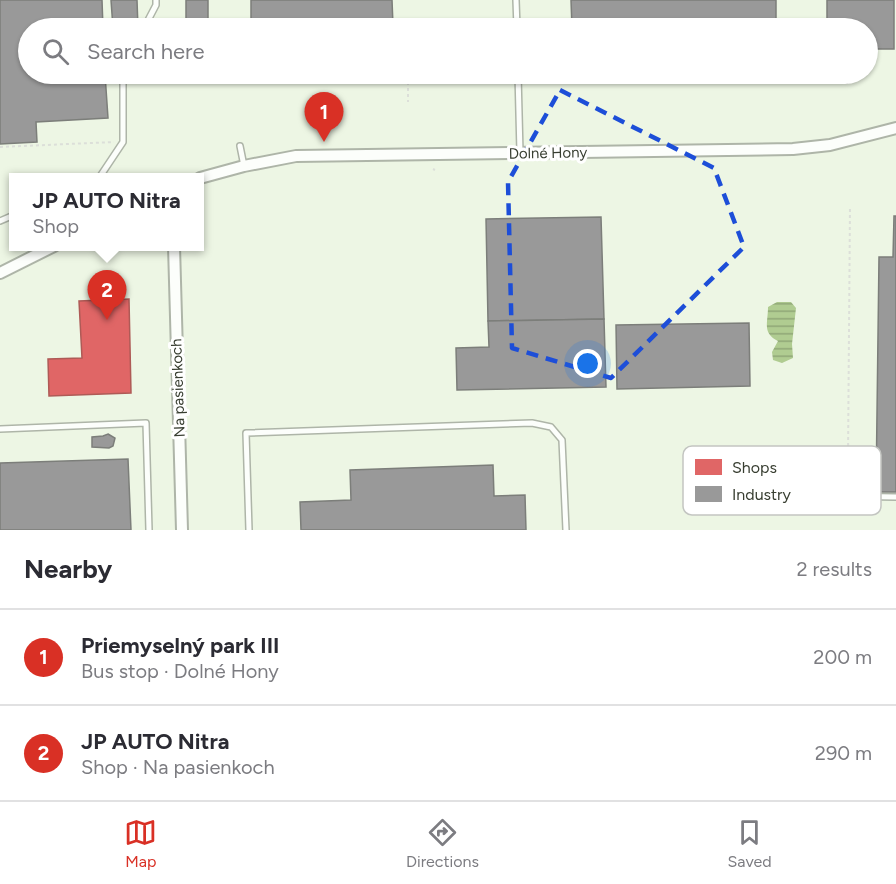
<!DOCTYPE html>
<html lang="en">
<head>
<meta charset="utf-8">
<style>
  :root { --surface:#fff; --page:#f7f7f7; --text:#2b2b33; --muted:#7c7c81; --line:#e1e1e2; --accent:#d93025 }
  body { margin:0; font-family:Figtree,sans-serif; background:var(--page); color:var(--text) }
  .you { position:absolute; left:588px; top:364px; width:21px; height:21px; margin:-15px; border:4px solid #fff; border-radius:50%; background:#1a73e8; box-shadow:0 0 0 9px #1a73e833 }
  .badge { display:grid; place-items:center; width:39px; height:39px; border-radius:50%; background:var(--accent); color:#fff; font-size:20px; font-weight:700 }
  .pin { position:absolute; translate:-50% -50px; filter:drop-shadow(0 2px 3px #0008) }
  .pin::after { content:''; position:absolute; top:32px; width:21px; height:18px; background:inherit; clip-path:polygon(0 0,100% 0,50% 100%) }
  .popup { position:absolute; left:9px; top:173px; width:195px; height:78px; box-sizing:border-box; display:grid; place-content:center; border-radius:0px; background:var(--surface); filter:drop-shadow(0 2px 4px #0005); font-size:20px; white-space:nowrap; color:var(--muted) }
  .popup b { font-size:22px; color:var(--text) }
  .popup::after { content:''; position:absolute; left:50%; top:100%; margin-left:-12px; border:12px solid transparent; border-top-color:var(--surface) }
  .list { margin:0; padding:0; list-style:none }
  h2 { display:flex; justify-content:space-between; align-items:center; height:78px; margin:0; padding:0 24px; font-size:26px }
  h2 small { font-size:20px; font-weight:400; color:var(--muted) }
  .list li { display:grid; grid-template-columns:39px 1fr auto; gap:18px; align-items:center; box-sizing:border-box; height:96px; padding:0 24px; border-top:2px solid var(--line) }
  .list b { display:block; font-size:22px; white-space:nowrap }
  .list p { margin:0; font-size:20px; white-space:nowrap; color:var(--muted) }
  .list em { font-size:20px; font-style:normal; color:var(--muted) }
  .icon { flex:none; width:33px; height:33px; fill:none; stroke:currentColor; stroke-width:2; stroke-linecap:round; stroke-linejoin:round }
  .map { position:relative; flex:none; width:896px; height:530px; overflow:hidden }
  .search { position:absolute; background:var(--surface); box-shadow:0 2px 4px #0004; left:18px; right:18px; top:18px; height:66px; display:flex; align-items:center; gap:15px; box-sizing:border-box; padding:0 21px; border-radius:33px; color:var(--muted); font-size:22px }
  .sheet { height:270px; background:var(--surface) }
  nav { display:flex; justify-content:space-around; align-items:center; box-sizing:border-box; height:84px; border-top:2px solid var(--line); background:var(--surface); font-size:16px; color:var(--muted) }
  nav a { display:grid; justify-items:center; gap:3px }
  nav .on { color:var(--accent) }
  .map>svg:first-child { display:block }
  .water { fill:url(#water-rules) }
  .shops { fill:#e06666; stroke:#ae5a56; stroke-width:1.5 }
  .industry { fill:#999; stroke:#7c7e7a; stroke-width:1.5 }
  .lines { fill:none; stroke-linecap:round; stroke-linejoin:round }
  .service-casing { stroke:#aeb5a8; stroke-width:8 }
  .minor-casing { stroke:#aeb5a8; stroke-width:14 }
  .path { stroke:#dcdfd9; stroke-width:2; stroke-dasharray:3 3; stroke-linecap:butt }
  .service { stroke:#fcfefb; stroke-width:5 }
  .minor { stroke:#fcfefb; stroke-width:10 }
  .marked { fill:none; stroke:#1d4ed8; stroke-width:4.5; stroke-dasharray:12 8; stroke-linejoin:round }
  .labels { text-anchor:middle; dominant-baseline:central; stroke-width:6; stroke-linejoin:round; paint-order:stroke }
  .street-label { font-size:15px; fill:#383e31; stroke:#fff }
  .key { fill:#fff; stroke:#c3c5c1; stroke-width:1.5 }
  .key-label { font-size:16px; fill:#383e31 }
</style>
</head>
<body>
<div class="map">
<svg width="896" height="530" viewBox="0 0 896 530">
  <defs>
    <pattern id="water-rules" width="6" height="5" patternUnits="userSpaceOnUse" patternTransform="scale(1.5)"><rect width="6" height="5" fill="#b0cc91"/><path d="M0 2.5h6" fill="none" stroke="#90a777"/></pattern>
  </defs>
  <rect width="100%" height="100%" fill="#edf6e4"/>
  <path class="water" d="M 777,302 L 791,302 L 796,308 L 792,344 L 793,358 L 782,363 L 773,360 L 772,352 L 778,341 C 762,333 768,323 768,307 Z"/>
  <polygon class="shops" points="129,299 131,393 49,396 48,359 82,358 79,301"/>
  <g class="industry">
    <polygon points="0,0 102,0 103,28 28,28 28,74 105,74 108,118 36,122 37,142 0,144"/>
    <polygon points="111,0 137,0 138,28 113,28"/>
    <polygon points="186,0 208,0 208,28 158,28 186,27"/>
    <polygon points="251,0 392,0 393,25 251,26"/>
    <polygon points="571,0 776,0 776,28 572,28"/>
    <polygon points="827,0 894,0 894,49 868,49 868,28 827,28"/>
    <rect x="827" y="74" width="20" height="9"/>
    <polygon points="894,216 896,216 896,492 876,492 879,257 893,257"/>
    <polygon points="601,217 604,319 488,321 486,219"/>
    <polygon points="604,319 606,387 457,390 456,348 489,347 488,321"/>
    <polygon points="749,323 750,386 617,389 616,325"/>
    <polygon points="108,434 115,438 113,446 109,448 92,447 92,437 103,436"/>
    <polygon points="128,459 131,530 0,530 0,463"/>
    <polygon points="493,465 494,496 525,495 526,530 301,530 300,502 351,500 350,470"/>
  </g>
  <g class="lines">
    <g class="service-casing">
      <g id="service">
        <polyline points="516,0 517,28"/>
        <polyline points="144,28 156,5 156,0"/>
        <polyline points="518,74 520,153"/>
        <polyline points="240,146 244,166"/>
        <polyline points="99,178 123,142 123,74"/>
        <polyline points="0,221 14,215"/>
        <polyline points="0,429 146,423 149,530"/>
        <polyline points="848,495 848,466"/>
        <polyline points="836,496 896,497"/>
        <polyline points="249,530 246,433 532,423 551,427 562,440 566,530"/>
      </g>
    </g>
    <g class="minor-casing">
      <g id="minor">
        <polyline points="200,178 244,166 296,156 793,149 830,145 896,128"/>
        <polyline points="174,246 182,530"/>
        <polyline points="0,273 54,246"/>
      </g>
    </g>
    <g class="path">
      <polyline points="408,82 408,102"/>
      <polyline points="0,147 114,142"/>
      <polyline points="433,169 435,170"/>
      <polyline points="848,458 850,206"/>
    </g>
    <use href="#service" class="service"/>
    <use href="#minor" class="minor"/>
  </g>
  <path class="marked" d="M 560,90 L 714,168 L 744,247 L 611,378 L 512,348 L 508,182 Z"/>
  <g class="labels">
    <g class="street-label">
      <text transform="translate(548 153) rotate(-1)">Dolné Hony</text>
      <text transform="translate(178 388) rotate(-92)">Na pasienkoch</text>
    </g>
  </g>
  <rect x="683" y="446" width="198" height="69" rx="9" class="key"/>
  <rect x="695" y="459" width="27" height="16" fill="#e06666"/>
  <rect x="695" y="486" width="27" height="16" fill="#999"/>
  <g class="key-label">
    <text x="732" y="473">Shops</text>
    <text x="732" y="500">Industry</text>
  </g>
</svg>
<div class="you"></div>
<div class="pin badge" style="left:324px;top:142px">1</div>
<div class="pin badge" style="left:107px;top:320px">2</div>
<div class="popup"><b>JP AUTO Nitra</b>Shop</div>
<div class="search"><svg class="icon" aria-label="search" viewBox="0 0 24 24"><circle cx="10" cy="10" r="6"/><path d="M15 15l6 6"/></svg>Search here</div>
</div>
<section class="sheet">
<h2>Nearby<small>2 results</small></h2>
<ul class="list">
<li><span class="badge">1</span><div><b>Priemyselný park III</b><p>Bus stop · Dolné Hony</p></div><em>200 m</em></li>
<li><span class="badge">2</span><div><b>JP AUTO Nitra</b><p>Shop · Na pasienkoch</p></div><em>290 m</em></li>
</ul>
</section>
<nav>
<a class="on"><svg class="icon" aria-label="map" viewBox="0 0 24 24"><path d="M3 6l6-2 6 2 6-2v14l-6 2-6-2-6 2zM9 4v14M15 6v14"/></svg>Map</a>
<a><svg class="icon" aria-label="directions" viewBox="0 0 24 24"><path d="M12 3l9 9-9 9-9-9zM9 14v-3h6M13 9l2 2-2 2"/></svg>Directions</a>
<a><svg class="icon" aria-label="saved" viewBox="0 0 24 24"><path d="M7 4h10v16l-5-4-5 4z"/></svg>Saved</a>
</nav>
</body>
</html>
